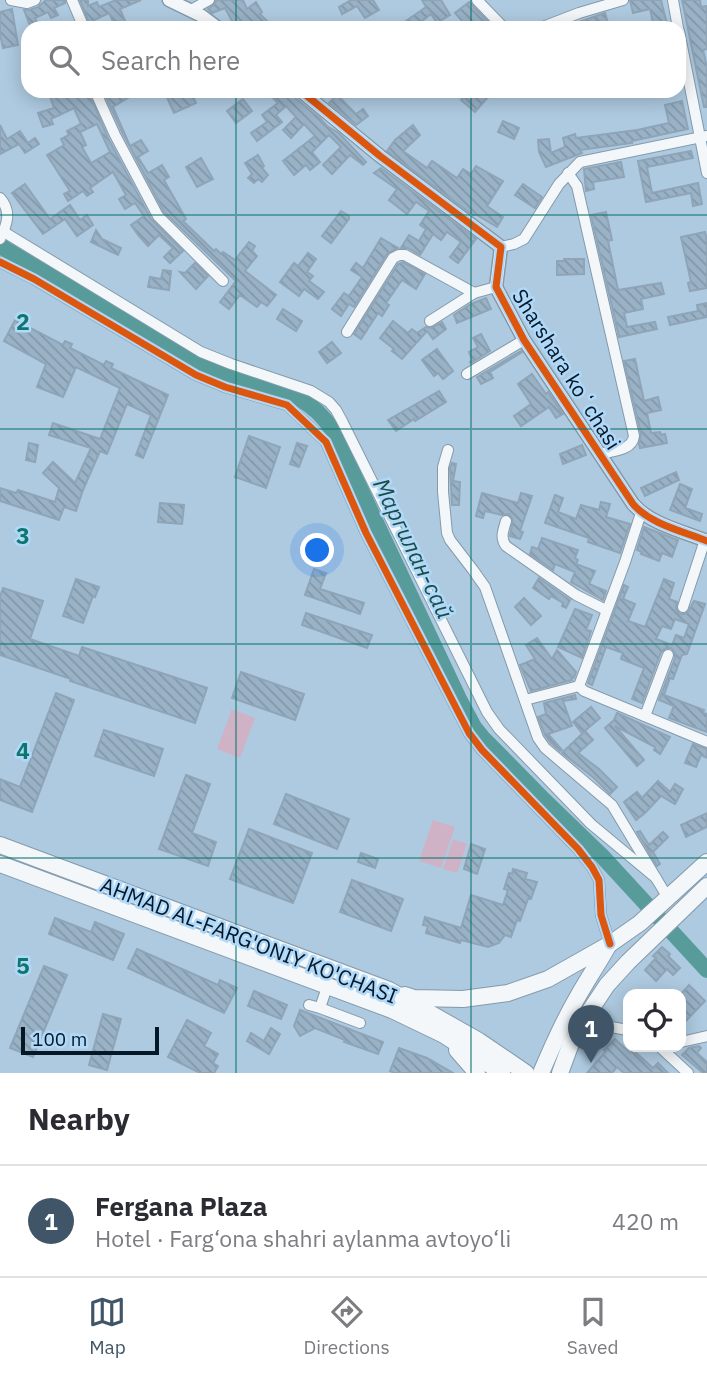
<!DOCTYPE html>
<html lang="en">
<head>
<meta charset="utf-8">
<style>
  :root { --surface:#fff; --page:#f2f2f3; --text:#2b2b33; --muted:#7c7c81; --line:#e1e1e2; --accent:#405668 }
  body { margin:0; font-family:"IBM Plex Sans",sans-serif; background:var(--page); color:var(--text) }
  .controls { position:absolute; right:21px; bottom:21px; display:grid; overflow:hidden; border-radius:14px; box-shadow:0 4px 18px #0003 }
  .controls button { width:63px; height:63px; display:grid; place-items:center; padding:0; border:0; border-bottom:2px solid var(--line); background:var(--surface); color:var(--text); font:35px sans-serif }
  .scale { position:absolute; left:21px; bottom:18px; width:138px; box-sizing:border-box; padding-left:7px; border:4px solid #051827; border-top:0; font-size:19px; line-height:24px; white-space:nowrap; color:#051827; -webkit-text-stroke:5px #afd8f9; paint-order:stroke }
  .you { position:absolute; left:318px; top:551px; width:24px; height:24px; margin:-18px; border:5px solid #fff; border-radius:50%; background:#1a73e8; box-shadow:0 0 0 10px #1a73e833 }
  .badge { display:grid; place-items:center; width:46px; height:46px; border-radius:50%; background:var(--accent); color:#fff; font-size:23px; font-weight:700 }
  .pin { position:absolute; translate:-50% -58px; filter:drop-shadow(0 2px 4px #0008) }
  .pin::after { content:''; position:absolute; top:37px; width:24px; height:21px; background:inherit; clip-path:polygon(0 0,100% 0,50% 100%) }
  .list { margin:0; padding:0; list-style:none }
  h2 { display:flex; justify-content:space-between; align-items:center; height:91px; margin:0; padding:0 28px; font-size:30px }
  h2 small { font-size:23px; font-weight:400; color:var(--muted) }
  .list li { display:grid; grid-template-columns:46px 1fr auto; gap:21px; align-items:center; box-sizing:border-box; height:112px; padding:0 28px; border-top:2px solid var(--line) }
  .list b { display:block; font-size:26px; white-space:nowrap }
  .list p { margin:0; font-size:23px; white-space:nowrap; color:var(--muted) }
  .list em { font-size:23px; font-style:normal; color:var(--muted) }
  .icon { flex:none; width:38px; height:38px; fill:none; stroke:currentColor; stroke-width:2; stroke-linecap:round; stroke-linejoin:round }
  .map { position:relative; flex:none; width:707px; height:1073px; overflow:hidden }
  .search { position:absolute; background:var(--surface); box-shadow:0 4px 18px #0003; left:21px; right:21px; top:21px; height:77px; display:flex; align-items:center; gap:18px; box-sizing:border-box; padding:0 24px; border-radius:21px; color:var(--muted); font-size:26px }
  .sheet { height:203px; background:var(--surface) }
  nav { display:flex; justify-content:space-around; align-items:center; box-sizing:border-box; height:98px; border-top:2px solid var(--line); background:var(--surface); font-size:19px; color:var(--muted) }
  nav a { display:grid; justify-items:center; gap:4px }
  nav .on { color:var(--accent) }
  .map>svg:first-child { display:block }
  .green { fill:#d0b2c6 }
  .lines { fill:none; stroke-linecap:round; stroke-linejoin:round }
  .river { stroke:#579c9b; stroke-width:16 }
  .building { fill:url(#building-back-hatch); stroke:#8fa5b7; stroke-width:2; fill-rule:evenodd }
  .minor-casing { stroke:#849aab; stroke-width:12 }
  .tertiary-casing { stroke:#849aab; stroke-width:15 }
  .trunk-casing { stroke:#849aab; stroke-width:18 }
  .minor { stroke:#f3f7fa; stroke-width:10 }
  .tertiary { stroke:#f3f7fa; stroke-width:12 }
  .trunk { stroke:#f3f7fa; stroke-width:16 }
  .cycleway-casing { stroke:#afd8f9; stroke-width:11 }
  .cycleway { stroke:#dd560d; stroke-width:7 }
  .grid { fill:none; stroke:#0f766e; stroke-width:2; stroke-opacity:0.55 }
  .labels { text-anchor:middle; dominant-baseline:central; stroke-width:5; stroke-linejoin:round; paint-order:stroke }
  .street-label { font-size:21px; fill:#051827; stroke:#afd8f9 }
  .water-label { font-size:23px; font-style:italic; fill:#1b4c46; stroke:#afd8f9 }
  .grid-label { font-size:23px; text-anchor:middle; font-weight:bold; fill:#0f766e; stroke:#afd8f9; stroke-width:5; stroke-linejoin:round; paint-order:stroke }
</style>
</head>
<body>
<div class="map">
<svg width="707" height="1073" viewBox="0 0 707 1073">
  <defs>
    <pattern id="building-back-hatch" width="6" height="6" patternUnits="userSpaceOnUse" patternTransform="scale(1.75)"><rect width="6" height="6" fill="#99b2c6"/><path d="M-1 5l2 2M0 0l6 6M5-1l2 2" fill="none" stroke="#8298aa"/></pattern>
  </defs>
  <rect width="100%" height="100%" fill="#aecae0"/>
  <g class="green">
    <polygon points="232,709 255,718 240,758 217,749"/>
    <polygon points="433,820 455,827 441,868 419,861"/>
    <polygon points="453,839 467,844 457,873 443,869"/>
  </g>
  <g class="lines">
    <path class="river" d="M 0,246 L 180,352 C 198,362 215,371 235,377 C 275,390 309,392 333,431 L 459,699 L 474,727 L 482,737 L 544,800 L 602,856 L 707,970"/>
  </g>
  <g class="building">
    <polygon points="46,0 65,0 65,3 54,8 58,15 51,18 48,12 35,18 39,28 31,28 24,10 29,10 38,7"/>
    <polygon points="80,0 88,0 88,6 97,2 99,7 116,0 141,0 120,9 128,28 116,28 109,13 92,21 96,28 91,28"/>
    <polygon points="216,0 243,0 247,9 256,2 262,12 260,14 274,28 227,28 226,25 232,21 225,8 212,13 208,9 215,4"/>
    <polygon points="351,0 373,0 379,10 365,18 357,6 342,14 339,7"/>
    <polygon points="422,0 441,0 450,15 437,23 431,14 413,28 396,28 426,7"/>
    <polygon points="630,0 661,0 668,28 654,28 650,9 633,13"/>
    <polygon points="682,0 700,0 701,7 707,6 707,49 703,50 707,67 707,107 704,107"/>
    <polygon points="469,2 492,26 490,28 468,28 455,13"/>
    <polygon points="12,9 18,45 3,48 0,34 0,12"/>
    <polygon points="605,13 608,23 589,28 561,28"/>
    <path d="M 48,91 L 88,91 L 108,138 L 151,219 L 183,251 L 170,263 L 164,257 L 173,248 L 159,235 L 148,246 L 139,236 L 131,225 L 144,216 L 135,203 L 125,209 L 119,199 L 126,195 L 113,172 L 90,188 L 93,192 L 87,196 L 83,191 L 68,201 L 64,194 L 70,191 L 47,155 L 64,145 L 61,139 L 69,135 L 67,131 L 81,124 L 74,108 L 51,119 L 53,124 L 43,127 L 38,113 L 54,108 ZM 97,124 L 110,152 L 91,163 L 82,147 L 86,145 L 80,132 Z"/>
    <polygon points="103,91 128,91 131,96 113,107 130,146 141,140 148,151 138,157 148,173 162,165 169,177 164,180 186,219 183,221 214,251 216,249 221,254 223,252 235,260 249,242 255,246 252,251 257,256 245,271 276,295 267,306 261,302 257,307 240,295 229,309 220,302 236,281 164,212 122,132"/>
    <polygon points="168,91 179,91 180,97 191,92 196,103 174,113 166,95 169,94"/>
    <polygon points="274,91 292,91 295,98 320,118 327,126 339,133 366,162 363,165 350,155 332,174 323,165 341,147 329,135 312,152 320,162 310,170 306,165 294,175 283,161 315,136 304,124 291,138 283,130 296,117 286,106 276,115 282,122 257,141 251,133 267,122 262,115 278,103 270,95"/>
    <polygon points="469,91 493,91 475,112 461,100"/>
    <polygon points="337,95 356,114 363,109 368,116 356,125 329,103"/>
    <polygon points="243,99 252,111 236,123 227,111"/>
    <polygon points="682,101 688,129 632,141 632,143 580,150 582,153 546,167 539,152 538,140 549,139 551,153 565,147 563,138 575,134 576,138 637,130 669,123 665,105"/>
    <polygon points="503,121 519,128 514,139 498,132"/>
    <polygon points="0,125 7,139 20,131 28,143 35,138 39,144 25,153 19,144 0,154"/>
    <polygon points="413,125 420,135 403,151 427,168 432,161 457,178 463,169 471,174 476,166 503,181 487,206 503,217 497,227 475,214 474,215 470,213 387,151 395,140"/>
    <polygon points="691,151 693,158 647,167 652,193 698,183 702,204 693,206 691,193 646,202 638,161"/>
    <polygon points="258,155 264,166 262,168 268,175 262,182 258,179 254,183 248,178 252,174 245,163"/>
    <polygon points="201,158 213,179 197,187 186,167"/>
    <polygon points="621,162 624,177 593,182 594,189 586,191 584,169"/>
    <polygon points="381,168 476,239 458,263 450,257 461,242 447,232 441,240 433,234 420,255 408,248 401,248 409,235 419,241 426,229 420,225 429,211 416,202 407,214 389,200 397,189 374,173"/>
    <polygon points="25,184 50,219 70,205 80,220 87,215 93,225 77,236 65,219 43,234 12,193"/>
    <polygon points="523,184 542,197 535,208 515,195"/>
    <polygon points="341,211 349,216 349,219 331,243 322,236"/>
    <polygon points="606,212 612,240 608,241 618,290 661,283 664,294 641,299 643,309 624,313 627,327 655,322 657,329 619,337 591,215"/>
    <polygon points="96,230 102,239 121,248 118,255 91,242"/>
    <polygon points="705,232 707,240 707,288 690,291 688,283 691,282 681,237"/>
    <polygon points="381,238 398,248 387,254 354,307 349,304 341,316 332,309 344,293 349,296 362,277 351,270 356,263 363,268"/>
    <polygon points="308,253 316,259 307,272 313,276 309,281 324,292 318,299 304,289 299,296 280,282 294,263 298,266"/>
    <polygon points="564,259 584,259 584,274 557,275 557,261 564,261"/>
    <polygon points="403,262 425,274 416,289 402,280 386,303 389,305 382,316 378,313 361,339 354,334 398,264"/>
    <polygon points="195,263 208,276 196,289 180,272 185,273"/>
    <polygon points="163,270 171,271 169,290 148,287 150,277 161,279"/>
    <polygon points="486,298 491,309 457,323 454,315 471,304"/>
    <polygon points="707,303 707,317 670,325 668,317 698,311 697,305"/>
    <polygon points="283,309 302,321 296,331 277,319"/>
    <polygon points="15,320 63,345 65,341 72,344 70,348 104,365 106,361 113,364 111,368 168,395 143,458 136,455 151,415 127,404 107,454 100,451 83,490 76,511 64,507 59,520 0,501 0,488 16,493 18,490 55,502 59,488 43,473 53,462 75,483 91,448 49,435 53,423 100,439 120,388 76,367 63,397 37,387 46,364 4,341"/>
    <polygon points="393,321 408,333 412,329 417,333 426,327 431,328 442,322 446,329 433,339 427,331 402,359 392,351 394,349 380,338"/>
    <polygon points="481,334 490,351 471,363 470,362 472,360 469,352 478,347 473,338"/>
    <polygon points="332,342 341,353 327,363 319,352"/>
    <polygon points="437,349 453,371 443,379 438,373 434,376 422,360"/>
    <polygon points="521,351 522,352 490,372 493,378 481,384 477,377"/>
    <polygon points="635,359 644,401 658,397 661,410 647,413 651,433 660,432 661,435 665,434 667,443 640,448 639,444 641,434 624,361"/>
    <polygon points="532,374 546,394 548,392 563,414 556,418 549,407 521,426 514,416 531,404 518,384"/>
    <polygon points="439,391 446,402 415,421 414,419 396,431 388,420"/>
    <polygon points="249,436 280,447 266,488 235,477"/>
    <polygon points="29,443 38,445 35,462 26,460"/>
    <polygon points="297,443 307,446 299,467 290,464"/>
    <polygon points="582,445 586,455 563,464 560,454"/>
    <polygon points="452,463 456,464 453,481 460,482 459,505 452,505 450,468"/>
    <polygon points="676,472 679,480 645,496 641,488"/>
    <polygon points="680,484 692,489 685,508 702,514 700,521 670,510"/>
    <polygon points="482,493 518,503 521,493 532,496 520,531 523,532 520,539 510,536 513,520 509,514 502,515 485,511 483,518 476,516"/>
    <polygon points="555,495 563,498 558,512 576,519 581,505 599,510 601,502 610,504 606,517 630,524 620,553 588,542 589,538 545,523"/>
    <polygon points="160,503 184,505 182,524 158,522"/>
    <polygon points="644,527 678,540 672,557 662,553 659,561 641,554 642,552 637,550"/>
    <polygon points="542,538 578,550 575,558 578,560 576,564 595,571 589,584 606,591 603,600 571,582 575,572 555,564 553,570 530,554 532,547 538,549"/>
    <polygon points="314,569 326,573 320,589 364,603 360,614 305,595"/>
    <polygon points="539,578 570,600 566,608 562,606 563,603 551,596 549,599 533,588"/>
    <polygon points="76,579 99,587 95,597 93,596 83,623 63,616"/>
    <path d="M 664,579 L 674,583 L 669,599 L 677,602 L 676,609 L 680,614 L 684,614 L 688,612 L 694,601 L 705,604 L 687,654 L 682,655 L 673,679 L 670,678 L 664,695 L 704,710 L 703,713 L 707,714 L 707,732 L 669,718 L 674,706 L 659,700 L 675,658 L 675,653 L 671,648 L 666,648 L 661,652 L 642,703 L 632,699 L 644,668 L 621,659 L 623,653 L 606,647 L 592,685 L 588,683 L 624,585 L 628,587 L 623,599 L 635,604 L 628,621 L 645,627 ZM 675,619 L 689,624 L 684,638 L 676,635 L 672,645 L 656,639 L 662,626 L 671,629 Z"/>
    <polygon points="3,588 43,601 30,639 79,656 82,647 207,688 195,723 70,681 71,679 0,655 0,597"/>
    <polygon points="524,598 541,616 531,625 515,607"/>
    <polygon points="575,609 592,615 586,630 591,631 582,658 558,647"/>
    <polygon points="306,613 372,635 367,648 302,625"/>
    <polygon points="537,638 552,659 557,650 576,672 574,678 571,676 572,680 531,691 520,665 535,659 526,645"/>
    <polygon points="241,672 304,694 295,720 232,698"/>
    <polygon points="56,693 74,700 32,812 0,800 0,779 20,787"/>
    <polygon points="575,695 576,699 563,701 572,726 548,734 562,750 560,751 551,743 545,735 538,717 546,714 544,703"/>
    <polygon points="591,707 600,718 582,733 573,722"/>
    <polygon points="617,713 670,737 660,754 654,750 655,747 615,726 644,760 637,766 605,728 614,720"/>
    <polygon points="104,730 163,749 154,776 95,756"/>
    <polygon points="585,731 593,740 578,753 599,769 617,787 610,794 594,778 562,753"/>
    <polygon points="693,744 707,749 707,758 701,755 696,767 685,763"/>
    <polygon points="186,775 210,784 192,833 216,842 208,866 159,849"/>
    <polygon points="658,781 670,792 675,784 683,789 675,804 661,796 645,813 636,820 624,802 637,792 642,798"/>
    <polygon points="286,794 349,819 337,849 274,824"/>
    <polygon points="707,813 707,827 686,837 681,825"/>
    <polygon points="249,829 312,853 293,903 230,879"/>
    <polygon points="640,831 649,845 663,832 668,837 653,852 660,864 657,866 637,832"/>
    <polygon points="471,844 485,849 477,874 464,869"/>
    <polygon points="361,853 378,859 375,868 358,862"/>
    <polygon points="513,869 527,873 525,879 537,882 531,899 528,899 520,921 517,920 511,937 505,935 499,943 488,947 461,940 460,943 426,933 428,926 423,925 425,917 461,928 471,895 503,905 508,890 504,889 509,873 512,874"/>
    <polygon points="352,880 403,899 391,931 340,912"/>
    <polygon points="55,918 91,932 95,922 124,934 113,960 49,934"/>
    <polygon points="662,947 670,954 668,956 680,968 673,975 667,969 656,981 645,970 656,958 653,956"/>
    <polygon points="137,949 218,985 220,980 237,988 224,1013 128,968"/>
    <polygon points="44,966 67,975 33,1057 10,1048"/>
    <polygon points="689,985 705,1001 681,1026 681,994"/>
    <polygon points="254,991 287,1005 281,1019 248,1006"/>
    <polygon points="300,1010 383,1042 378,1054 344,1042 345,1040 315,1028 300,1036 294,1026"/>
    <polygon points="103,1014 121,1019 107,1070 89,1065"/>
    <polygon points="187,1020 211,1033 204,1046 218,1054 213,1063 218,1066 214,1073 200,1073 168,1057"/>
    <polygon points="271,1028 280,1034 269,1054 247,1041 251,1033 264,1041"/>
    <polygon points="615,1039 630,1053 633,1050 653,1068 658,1063 668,1073 624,1073 617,1067 612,1073 587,1073 606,1051 604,1050"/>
    <polygon points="699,1046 701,1048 697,1053 707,1062 707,1073 703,1073 682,1055 689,1048"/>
    <polygon points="399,1048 427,1058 453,1073 394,1073 390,1071"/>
  </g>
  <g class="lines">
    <g class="minor-casing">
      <g id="minor">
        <polyline points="11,0 27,3 35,0"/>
        <polyline points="72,0 84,28"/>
        <polyline points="477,0 504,28"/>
        <polyline points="673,0 678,28"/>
        <polyline points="191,10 209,0"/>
        <polyline points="540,28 579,13 623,0"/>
        <polyline points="679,31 707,173"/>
        <polyline points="95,91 115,135 158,216 223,281"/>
        <path d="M 568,173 L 577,186 L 634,436 C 632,451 612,451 599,454"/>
        <path d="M 0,198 C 12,211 7,225 0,239"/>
        <polyline points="4,232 201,352 231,364 311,391 329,402 336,410 342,421 487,712 499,729 591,824 656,878"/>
        <polyline points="501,247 514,244 524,239 559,184 580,162 707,136"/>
        <polyline points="0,262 34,279 196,375 225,387 287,405 326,442 366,533 469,733 482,750 578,849 592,867 599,880 601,915 610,944"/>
        <polyline points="430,321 474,293 496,287"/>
        <polyline points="347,332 393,258 399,255 405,255 474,293"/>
        <polyline points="467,374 524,340"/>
        <polyline points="448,450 443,467 443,492 447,533 450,540 473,570 485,587 538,738 545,748 612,805 668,898"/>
        <polyline points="641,513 625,562 579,686 584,691 707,742"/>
        <path d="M 506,521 C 503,531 500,538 506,546 L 576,595 L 606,610"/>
        <polyline points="683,607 705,540"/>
        <polyline points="525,700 579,686"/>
        <polyline points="645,716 668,655"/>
        <polyline points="309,1005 320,1008 327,987"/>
        <polyline points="320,1008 360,1023"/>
        <polyline points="584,1019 605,1026 628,1030"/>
        <polyline points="681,1042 707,1036"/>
        <polyline points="660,1047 688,1073"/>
      </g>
    </g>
    <g class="tertiary-casing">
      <g id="tertiary">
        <polyline points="169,0 202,16 218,28"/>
        <path d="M 301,91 L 380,156 L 501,247 L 496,287 L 524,340 L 633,504 C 650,524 682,531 707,541"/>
      </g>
    </g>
    <g class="trunk-casing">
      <g id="trunk">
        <polyline points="0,845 389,990 479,1041 526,1073"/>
        <polyline points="0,864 392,1010 444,1035 502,1073"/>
        <polyline points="405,995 414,998 463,999 508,993 548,979 610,944 640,923 707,862"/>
        <polyline points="457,1050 477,1073"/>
        <path d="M 541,1073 C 552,1047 563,1022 577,998 C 587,980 598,964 608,946"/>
        <polyline points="560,1073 570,1046 581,1024 607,985 628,962 707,886"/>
      </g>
    </g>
    <use href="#minor" class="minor"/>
    <use href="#tertiary" class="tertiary"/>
    <use href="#trunk" class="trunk"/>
    <g class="cycleway-casing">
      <g id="cycleway">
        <path d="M 301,91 L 380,156 L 501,247 L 496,287 L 524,340 L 633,504 C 650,524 682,531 707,541"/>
        <polyline points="0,262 34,279 196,375 225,387 287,405 326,442 366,533 469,733 482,750 578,849 592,867 599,880 601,915 610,944"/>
      </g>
    </g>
    <use href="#cycleway" class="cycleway"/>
  </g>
  <path class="grid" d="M 236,0 L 236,28M 471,0 L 471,28M 236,91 L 236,1073M 471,91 L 471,1073M 0,215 L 707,215M 0,429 L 707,429M 0,644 L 707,644M 0,858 L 707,858"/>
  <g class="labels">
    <g class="street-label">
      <text transform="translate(567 369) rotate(58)">Sharshara koʻchasi</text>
      <text transform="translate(249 940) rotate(21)">AHMAD AL-FARG'ONIY KO'CHASI</text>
    </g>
    <g class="water-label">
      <text transform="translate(414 548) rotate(64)">Маргилан-сай</text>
    </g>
  </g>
  <g class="grid-label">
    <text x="23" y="330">2</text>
    <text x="23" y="544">3</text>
    <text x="23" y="759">4</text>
    <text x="23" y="974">5</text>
  </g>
</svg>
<div class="controls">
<button><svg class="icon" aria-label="locate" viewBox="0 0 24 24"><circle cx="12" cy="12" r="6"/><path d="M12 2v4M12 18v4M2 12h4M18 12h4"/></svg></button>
</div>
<div class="scale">100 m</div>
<div class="you"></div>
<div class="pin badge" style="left:591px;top:1063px">1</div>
<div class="search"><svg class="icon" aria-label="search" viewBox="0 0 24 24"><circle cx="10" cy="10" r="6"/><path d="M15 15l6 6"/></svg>Search here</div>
</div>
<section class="sheet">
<h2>Nearby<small></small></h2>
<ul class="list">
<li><span class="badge">1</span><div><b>Fergana Plaza</b><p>Hotel · Farg‘ona shahri aylanma avtoyo‘li</p></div><em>420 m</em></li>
</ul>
</section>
<nav>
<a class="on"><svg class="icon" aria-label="map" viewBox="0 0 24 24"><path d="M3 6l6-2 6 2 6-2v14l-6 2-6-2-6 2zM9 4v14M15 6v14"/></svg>Map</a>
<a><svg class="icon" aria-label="directions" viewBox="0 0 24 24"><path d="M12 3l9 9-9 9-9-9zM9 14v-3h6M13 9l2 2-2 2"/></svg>Directions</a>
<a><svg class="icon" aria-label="saved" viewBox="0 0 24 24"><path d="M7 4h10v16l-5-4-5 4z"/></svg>Saved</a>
</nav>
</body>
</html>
